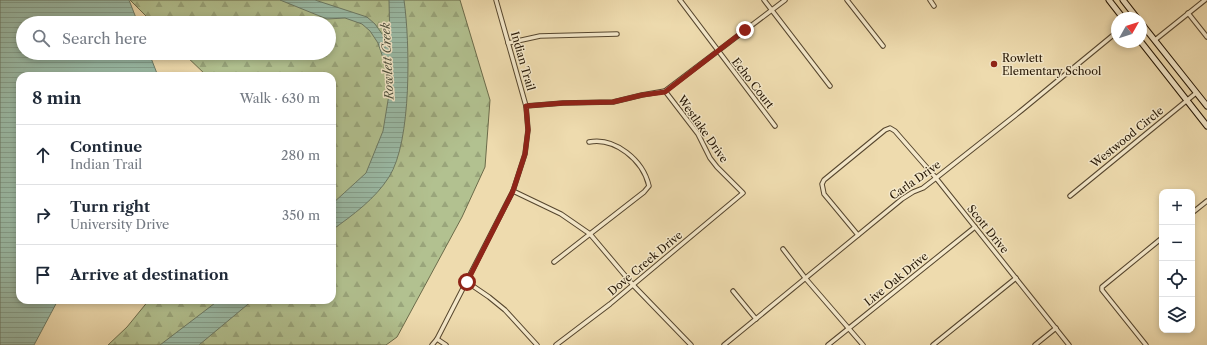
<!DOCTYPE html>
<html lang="en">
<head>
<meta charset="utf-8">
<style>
  :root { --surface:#fff; --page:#f2f2f3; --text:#1f2937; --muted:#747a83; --line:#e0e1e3 }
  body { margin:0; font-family:"Libre Caslon Text",serif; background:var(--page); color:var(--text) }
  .controls { position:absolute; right:12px; bottom:12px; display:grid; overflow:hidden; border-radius:8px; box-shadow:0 2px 6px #0003 }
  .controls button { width:36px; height:36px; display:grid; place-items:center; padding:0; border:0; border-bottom:1px solid var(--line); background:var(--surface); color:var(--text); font:20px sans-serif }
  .compass { position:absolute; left:1111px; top:12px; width:36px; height:36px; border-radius:50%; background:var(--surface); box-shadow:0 2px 6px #0003; rotate:51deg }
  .stop { position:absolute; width:12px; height:12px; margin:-9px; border:3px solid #8f2418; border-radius:50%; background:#fff }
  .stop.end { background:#8f2418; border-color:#fff; box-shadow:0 1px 4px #0008 }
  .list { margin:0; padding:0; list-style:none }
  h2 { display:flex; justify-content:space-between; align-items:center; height:52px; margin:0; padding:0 16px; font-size:17px }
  h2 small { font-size:13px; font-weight:400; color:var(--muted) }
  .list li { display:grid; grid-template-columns:26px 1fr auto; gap:12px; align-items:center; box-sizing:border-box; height:60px; padding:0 16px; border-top:1px solid var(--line) }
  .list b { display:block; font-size:15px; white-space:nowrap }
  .list p { margin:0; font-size:13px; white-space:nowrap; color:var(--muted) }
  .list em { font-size:13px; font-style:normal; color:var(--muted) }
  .icon { flex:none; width:22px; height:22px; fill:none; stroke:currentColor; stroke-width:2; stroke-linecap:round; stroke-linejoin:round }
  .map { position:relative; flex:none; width:1207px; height:345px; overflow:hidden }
  .search { position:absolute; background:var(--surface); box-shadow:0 2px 6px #0003; left:16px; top:16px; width:320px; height:44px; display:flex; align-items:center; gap:10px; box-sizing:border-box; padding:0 14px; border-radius:22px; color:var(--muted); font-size:15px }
  .panel { position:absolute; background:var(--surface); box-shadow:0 2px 6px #0003; left:16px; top:72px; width:320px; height:232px; border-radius:12px }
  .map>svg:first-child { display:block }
  .forest { fill:url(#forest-firs); stroke:#6b6b4a }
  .water { fill:url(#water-rules); stroke:#6b7965 }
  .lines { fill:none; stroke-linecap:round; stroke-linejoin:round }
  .minor-casing { stroke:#56462e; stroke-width:5.5 }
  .secondary-casing { stroke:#241503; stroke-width:7 }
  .minor { stroke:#f4e8ca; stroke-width:3.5 }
  .secondary { stroke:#f4e8ca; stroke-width:5 }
  .route { stroke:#8f2418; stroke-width:5 }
  .poi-dot { fill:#8f2418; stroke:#f4e8ca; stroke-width:1.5 }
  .labels { text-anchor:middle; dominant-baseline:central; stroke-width:3; stroke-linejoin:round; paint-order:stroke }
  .poi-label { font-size:11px; fill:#241503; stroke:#f4e8ca; text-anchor:start }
  .street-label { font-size:11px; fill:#241503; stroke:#f4e8ca }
  .water-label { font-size:12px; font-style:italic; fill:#4d4f3c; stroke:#f4e8ca }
</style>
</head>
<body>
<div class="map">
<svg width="1207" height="345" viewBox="0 0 1207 345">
  <defs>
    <pattern id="forest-firs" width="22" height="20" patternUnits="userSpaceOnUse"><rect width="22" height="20" fill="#b2c190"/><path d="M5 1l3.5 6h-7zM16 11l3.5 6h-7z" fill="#99a57b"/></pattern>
    <pattern id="water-rules" width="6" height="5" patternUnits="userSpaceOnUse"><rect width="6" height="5" fill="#9abba7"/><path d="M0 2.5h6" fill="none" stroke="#85a08e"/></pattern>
  </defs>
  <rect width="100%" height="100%" fill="#eedbae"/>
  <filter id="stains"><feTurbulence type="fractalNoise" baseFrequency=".005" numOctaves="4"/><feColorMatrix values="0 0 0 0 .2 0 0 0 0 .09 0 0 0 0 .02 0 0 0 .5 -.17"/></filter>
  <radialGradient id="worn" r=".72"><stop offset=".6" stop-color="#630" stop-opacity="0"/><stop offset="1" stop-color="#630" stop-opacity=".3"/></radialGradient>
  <polygon class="forest" points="130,0 460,0 490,100 485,167 462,217 397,337 386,345 108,345 127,327 149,300 332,300 332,76 207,76 183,53 329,53 329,23 153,23"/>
  <g class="water">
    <polygon points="0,0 129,0 138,23 23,23 23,53 149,53 158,76 20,76 20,300 58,300 34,345 0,345"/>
    <path d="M 280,0 L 315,0 L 367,17 L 375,24 L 390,45 L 389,0 L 404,0 C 410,42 412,141 389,177 C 375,199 353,215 332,230 L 332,204 L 366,173 L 383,131 L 391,82 L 378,43 L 370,31 L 362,24 L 345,18 L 327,19 Z"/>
    <polygon points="219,300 253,300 199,345 160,345"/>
  </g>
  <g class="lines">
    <g class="minor-casing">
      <g id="minor">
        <polyline points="680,0 775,126"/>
        <polyline points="764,0 830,86"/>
        <polyline points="847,0 883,46"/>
        <polyline points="930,0 934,6"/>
        <polyline points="1188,13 1207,37"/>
        <polyline points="1155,40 1205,0"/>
        <polyline points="508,43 540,36 617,34"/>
        <polyline points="526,106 563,103 613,102 642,95 665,91 785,0"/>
        <polyline points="513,191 561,214 590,234 633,285 691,345"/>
        <polyline points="1070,196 1196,93"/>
        <polyline points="1192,213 1207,201"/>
        <polyline points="858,235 824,194 822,184 824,180 885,130 890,128 895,131 936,178 1069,345"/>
        <polyline points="783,249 806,279 863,345"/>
        <path d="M 554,262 L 644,192 L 649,186 C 643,160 615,137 589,142"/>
        <polyline points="467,282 489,297 505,310 537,345"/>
        <polyline points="733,291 756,319"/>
        <polyline points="437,339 446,345"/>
        <polyline points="432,345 437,339 513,191 525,154 528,130 526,106 496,0"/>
        <polyline points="556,345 610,304 743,193 717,167 710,158 698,134 665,91"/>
        <polyline points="724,345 902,199 913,192 923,188 936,178 1022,110 1117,32"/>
        <polyline points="828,345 975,227"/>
        <polyline points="933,345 1016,278"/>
        <polyline points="1035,345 1056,328"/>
        <polyline points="1146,345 1102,290 1102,287 1162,238"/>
      </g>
    </g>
    <g class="secondary-casing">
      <g id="secondary">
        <polyline points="1109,0 1123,18"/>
        <polyline points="1123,0 1137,18"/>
        <polyline points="1141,23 1207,106"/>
        <polyline points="1141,42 1207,126"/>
      </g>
    </g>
    <use href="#minor" class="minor"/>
    <use href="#secondary" class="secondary"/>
  </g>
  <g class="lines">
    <polyline class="route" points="467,282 513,191 525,154 528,130 526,106 563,103 613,102 642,95 665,92 745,30"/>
  </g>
  <circle class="poi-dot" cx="994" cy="64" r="4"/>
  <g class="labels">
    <g class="poi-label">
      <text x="1002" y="58">Rowlett<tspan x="1002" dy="13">Elementary School</tspan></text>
    </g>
    <g class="street-label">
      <text transform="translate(523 61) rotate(74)">Indian Trail</text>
      <text transform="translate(753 83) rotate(52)">Echo Court</text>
      <text transform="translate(703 129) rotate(55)">Westlake Drive</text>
      <text transform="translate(1127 137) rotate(-39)">Westwood Circle</text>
      <text transform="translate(915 180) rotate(-35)">Carla Drive</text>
      <text transform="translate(988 229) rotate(51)">Scott Drive</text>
      <text transform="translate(645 263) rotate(-40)">Dove Creek Drive</text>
      <text transform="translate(896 279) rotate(-39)">Live Oak Drive</text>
    </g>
    <g class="water-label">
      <text transform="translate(387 61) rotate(-93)">Rowlett Creek</text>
    </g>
  </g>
  <rect width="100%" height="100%" filter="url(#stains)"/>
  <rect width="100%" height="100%" fill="url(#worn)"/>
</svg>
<div class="controls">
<button>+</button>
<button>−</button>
<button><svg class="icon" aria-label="locate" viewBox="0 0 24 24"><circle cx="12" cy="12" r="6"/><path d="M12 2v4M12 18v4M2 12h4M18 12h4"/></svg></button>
<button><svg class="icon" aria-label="layers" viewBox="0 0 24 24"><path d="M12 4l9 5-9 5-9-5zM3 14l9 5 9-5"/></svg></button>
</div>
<svg class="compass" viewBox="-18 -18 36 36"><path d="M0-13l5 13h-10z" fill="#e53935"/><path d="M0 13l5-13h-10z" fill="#747a83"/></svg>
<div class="stop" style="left:467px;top:282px"></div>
<div class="stop end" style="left:745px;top:30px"></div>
<div class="search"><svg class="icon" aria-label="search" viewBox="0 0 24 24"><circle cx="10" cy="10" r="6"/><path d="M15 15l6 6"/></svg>Search here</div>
<section class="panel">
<h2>8 min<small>Walk · 630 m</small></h2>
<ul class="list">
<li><svg class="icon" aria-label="ahead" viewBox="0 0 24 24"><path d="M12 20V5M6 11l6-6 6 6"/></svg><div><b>Continue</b><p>Indian Trail</p></div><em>280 m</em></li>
<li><svg class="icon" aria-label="right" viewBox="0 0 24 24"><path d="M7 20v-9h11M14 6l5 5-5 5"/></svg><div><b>Turn right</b><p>University Drive</p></div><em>350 m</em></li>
<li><svg class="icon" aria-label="arrive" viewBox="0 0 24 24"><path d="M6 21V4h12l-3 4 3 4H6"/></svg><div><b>Arrive at destination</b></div></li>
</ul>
</section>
</div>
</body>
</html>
